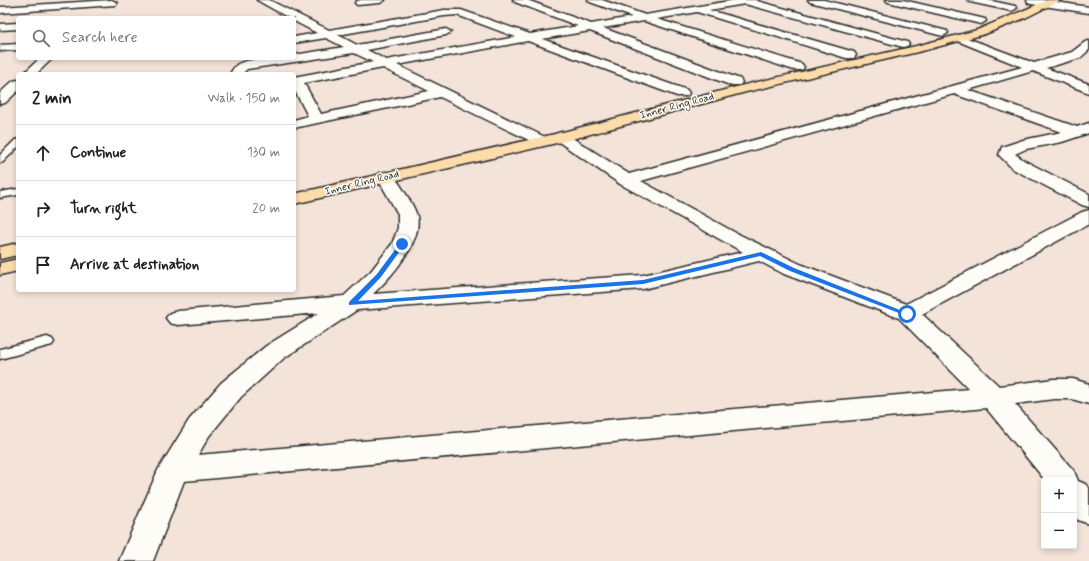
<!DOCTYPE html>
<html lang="en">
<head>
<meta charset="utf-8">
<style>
  :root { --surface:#fff; --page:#f2f2f2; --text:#202124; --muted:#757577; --line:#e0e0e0 }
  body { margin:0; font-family:Mynerve,sans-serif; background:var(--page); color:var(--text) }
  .controls { position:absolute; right:12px; bottom:12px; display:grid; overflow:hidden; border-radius:4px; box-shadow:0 2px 6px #0003 }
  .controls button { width:36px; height:36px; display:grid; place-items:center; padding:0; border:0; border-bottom:1px solid var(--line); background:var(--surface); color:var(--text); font:20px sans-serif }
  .stop { position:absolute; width:12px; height:12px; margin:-9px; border:3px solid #1a73e8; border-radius:50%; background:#fff }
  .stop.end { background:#1a73e8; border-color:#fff; box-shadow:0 1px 4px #0008 }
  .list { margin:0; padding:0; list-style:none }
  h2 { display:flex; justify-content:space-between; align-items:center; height:52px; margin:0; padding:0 16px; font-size:17px }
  h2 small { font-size:13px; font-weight:400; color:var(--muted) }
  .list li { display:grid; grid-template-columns:26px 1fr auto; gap:12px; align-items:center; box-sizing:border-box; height:56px; padding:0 16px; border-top:1px solid var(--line) }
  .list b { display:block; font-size:15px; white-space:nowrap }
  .list em { font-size:13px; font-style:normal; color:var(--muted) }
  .icon { flex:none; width:22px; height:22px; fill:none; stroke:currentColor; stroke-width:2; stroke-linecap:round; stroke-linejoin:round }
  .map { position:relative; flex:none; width:1089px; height:561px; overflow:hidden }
  .search { position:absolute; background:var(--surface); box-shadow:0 2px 6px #0003; left:16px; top:16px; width:280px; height:44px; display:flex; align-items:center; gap:10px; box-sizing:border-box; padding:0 14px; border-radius:4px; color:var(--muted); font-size:15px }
  .panel { position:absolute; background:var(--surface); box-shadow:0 2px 6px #0003; left:16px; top:72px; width:280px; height:220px; border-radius:4px }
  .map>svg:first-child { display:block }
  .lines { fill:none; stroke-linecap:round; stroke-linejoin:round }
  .service-casing { stroke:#2b2b2b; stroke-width:3 }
  .minor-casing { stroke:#2b2b2b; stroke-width:3 }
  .trunk-casing { stroke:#2b2b2b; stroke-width:3 }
  .service { fill:#fdfcf7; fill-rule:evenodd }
  .minor { fill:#fdfcf7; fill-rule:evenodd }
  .trunk { fill:#fddcac; fill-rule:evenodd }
  .route { fill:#1a73e8 }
  .labels { text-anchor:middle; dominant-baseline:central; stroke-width:3; stroke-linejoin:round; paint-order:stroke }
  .far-street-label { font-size:11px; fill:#2b2b2b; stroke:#fdfcf7 }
</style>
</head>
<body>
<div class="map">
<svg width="1089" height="561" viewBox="0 0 1089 561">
  <rect width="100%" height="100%" fill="#f3e3d8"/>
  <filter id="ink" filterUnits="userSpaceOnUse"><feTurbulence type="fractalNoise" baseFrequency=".025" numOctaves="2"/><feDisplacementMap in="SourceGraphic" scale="8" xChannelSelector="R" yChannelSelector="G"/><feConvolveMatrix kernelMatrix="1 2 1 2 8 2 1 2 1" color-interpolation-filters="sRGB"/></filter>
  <g filter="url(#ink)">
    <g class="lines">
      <g class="service-casing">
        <g id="service">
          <polygon points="18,139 18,147 3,162 0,163 0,155 15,140"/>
          <polygon points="18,189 18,195 0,198 0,192"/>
          <polygon points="47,337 52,339 54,342 52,345 0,359 0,349"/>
        </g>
      </g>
      <g class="minor-casing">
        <g id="minor">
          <polygon points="112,0 117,3 115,5 0,13 0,7"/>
          <path d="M 257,0 L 269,0 L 329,30 L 444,10 L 461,10 L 530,34 L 578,26 L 515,2 L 513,0 L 527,0 L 591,24 L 632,17 L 590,2 L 588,0 L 602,0 L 645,15 L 736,0 L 758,0 L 757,1 L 907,42 L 909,44 L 907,46 L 903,47 L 745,4 L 709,10 L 854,52 L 856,55 L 854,58 L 846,58 L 697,12 L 657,19 L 802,64 L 804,67 L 802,70 L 794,70 L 644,21 L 603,28 L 740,79 L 742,82 L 740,85 L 730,85 L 590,31 L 542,39 L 687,90 L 689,93 L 687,96 L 677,96 L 528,41 L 397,65 L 547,138 L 549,141 L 547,144 L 541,146 L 440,97 L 294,128 L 294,120 L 308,116 L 294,89 L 294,77 L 373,62 L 354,53 L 247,69 L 242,74 L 230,74 C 232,71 234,66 238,64 C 250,58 280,58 294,58 L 294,55 L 344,47 L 326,38 L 294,43 L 294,37 L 317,33 L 294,21 L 294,18 L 289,18 ZM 457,15 L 516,37 L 386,60 L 367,50 L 446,35 L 451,32 L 446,29 L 357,45 L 338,35 L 444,16 ZM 383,68 L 429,91 L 321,114 L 304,83 Z"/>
          <polygon points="361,0 385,0 380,3 357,5 355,3 357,1"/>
          <polygon points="808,0 824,0 947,31 948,33 943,36 810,2"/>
          <polygon points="886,0 903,0 985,19 986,21 981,24 888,2"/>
          <polygon points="968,0 987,0 1015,6 1017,8 1012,11 970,2"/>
          <polygon points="1027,0 1043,0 1089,7 1089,13 1031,4 1028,3"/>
          <polygon points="18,23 18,29 0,30 0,24"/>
          <path d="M 959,35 L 1034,63 L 1072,52 L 1085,42 L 1089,41 L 1089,50 L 1080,58 L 1046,68 L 1089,84 L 1089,93 L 1033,71 L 968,90 L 1077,127 L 1089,123 L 1089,133 L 1062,142 L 1026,149 L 1015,154 L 1025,161 L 1089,194 L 1089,207 L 1082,205 L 1013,169 L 999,155 L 1002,147 L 1023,140 L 1062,132 L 954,94 L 641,181 L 734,232 L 800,264 L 906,304 L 1082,212 L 1089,210 L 1089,224 L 922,314 L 999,386 L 1054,379 L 1073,379 L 1089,384 L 1089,404 L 1072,399 L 1054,399 L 1015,404 L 1074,471 L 1078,481 L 1085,484 L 1089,488 L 1089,524 L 1078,520 L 1074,516 L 1074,480 L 1045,480 L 986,408 L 184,481 L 153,561 L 119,561 L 158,470 L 189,420 L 221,383 L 266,346 L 319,313 L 178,325 L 170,323 L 166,318 L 170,313 L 178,311 L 344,296 L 371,271 L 392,244 L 398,228 L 398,214 L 377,177 L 380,173 L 386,172 L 392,173 C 400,185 411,200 416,213 C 426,239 390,278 373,294 L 643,275 L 743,252 L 620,184 L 556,140 L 553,137 L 556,134 L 561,132 L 566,134 L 629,174 L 1022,67 L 955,40 L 953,38 ZM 759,261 L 784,274 L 899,318 L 969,389 L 198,455 L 209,436 L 241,397 L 284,358 L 357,310 L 643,289 Z"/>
          <polygon points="18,44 18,50 0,51 0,45"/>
          <polygon points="40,58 53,58 36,74 23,74"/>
          <polygon points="18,80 18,91 5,103 0,104 0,93 13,81"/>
        </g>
      </g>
      <g class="trunk-casing">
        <g id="trunk">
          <polygon points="1048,0 1061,0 1025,18 985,34 922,51 746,92 561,142 294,204 294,194 559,133 744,85 916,46 977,30"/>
          <polygon points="18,243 18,255 0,259 0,247"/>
          <polygon points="18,259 18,271 0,275 0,263"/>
        </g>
      </g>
      <use href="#service" class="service"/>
      <use href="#minor" class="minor"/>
      <use href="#trunk" class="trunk"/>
    </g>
  </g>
  <polygon class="route" points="400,243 405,244 381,277 358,301 643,280 761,252 794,268 910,314 909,315 904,315 790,271 760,256 643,284 349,305 349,302 377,274"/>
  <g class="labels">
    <g class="far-street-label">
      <text transform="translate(677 106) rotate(-15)">Inner Ring Road</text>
      <text transform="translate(362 183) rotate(-14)">Inner Ring Road</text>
    </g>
  </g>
</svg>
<div class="controls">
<button>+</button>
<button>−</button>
</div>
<div class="stop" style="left:907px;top:314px"></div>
<div class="stop end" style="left:402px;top:244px"></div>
<div class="search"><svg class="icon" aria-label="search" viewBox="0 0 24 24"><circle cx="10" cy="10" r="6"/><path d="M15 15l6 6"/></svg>Search here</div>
<section class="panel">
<h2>2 min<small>Walk · 150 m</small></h2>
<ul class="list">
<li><svg class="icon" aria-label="ahead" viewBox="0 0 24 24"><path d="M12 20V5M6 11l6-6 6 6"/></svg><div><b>Continue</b></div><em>130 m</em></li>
<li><svg class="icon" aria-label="right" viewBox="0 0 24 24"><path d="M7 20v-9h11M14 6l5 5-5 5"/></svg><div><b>Turn right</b></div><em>20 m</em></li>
<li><svg class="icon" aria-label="arrive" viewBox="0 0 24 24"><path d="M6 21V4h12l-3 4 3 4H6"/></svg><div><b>Arrive at destination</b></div></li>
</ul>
</section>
</div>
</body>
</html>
